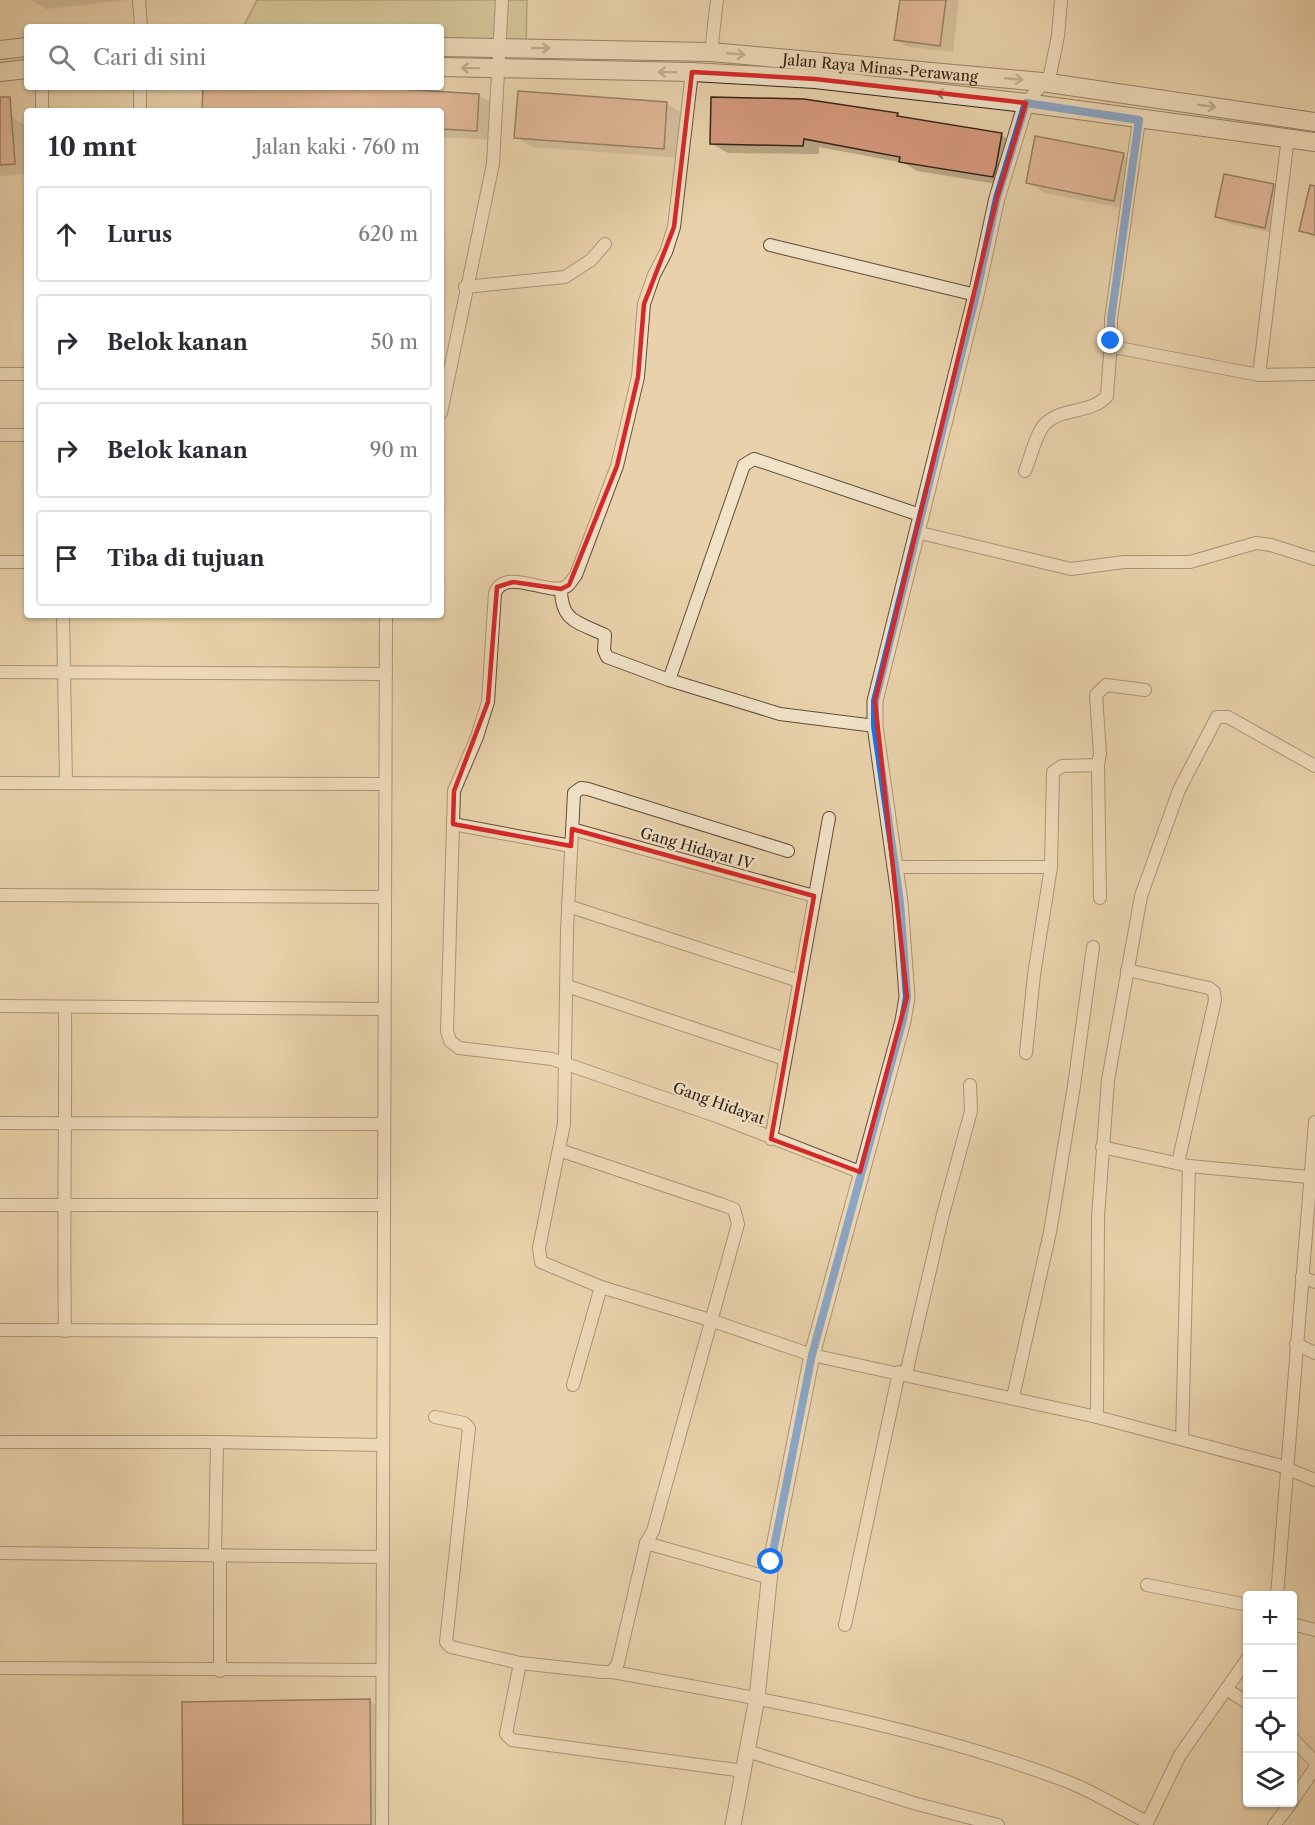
<!DOCTYPE html>
<html lang="id">
<head>
<meta charset="utf-8">
<style>
  :root { --surface:#fff; --page:#f7f7f7; --text:#2b2b33; --muted:#7c7c81; --line:#e1e1e2 }
  body { margin:0; font-family:"Libre Caslon Text",serif; background:var(--page); color:var(--text) }
  .controls { position:absolute; right:18px; bottom:18px; display:grid; overflow:hidden; border-radius:6px; box-shadow:0 2px 4px #0004 }
  .controls button { width:54px; height:54px; display:grid; place-items:center; padding:0; border:0; border-bottom:2px solid var(--line); background:var(--surface); color:var(--text); font:30px sans-serif }
  .stop { position:absolute; width:18px; height:18px; margin:-14px; border:4px solid #1a73e8; border-radius:50%; background:#fff }
  .stop.end { background:#1a73e8; border-color:#fff; box-shadow:0 2px 6px #0008 }
  .list { margin:0; padding:0; list-style:none }
  h2 { display:flex; justify-content:space-between; align-items:center; height:78px; margin:0; padding:0 24px; font-size:26px }
  h2 small { font-size:20px; font-weight:400; color:var(--muted) }
  .list li { display:grid; grid-template-columns:39px 1fr auto; gap:18px; align-items:center; box-sizing:border-box; height:96px; margin:0 12px 12px; padding:0 12px; border:2px solid var(--line); border-radius:6px }
  .list b { display:block; font-size:22px; white-space:nowrap }
  .list em { font-size:20px; font-style:normal; color:var(--muted) }
  .icon { flex:none; width:33px; height:33px; fill:none; stroke:currentColor; stroke-width:2; stroke-linecap:round; stroke-linejoin:round }
  .map { position:relative; flex:none; width:1315px; height:1825px; overflow:hidden }
  .search { position:absolute; background:var(--surface); box-shadow:0 2px 4px #0004; left:24px; top:24px; width:420px; height:66px; display:flex; align-items:center; gap:15px; box-sizing:border-box; padding:0 21px; border-radius:6px; color:var(--muted); font-size:22px }
  .panel { position:absolute; background:var(--surface); box-shadow:0 2px 4px #0004; left:24px; top:108px; width:420px; height:510px; border-radius:6px }
  .map>svg:first-child { display:block }
  .green { fill:#bcba84; stroke:#786e4c; stroke-width:1.5 }
  .shadow { fill:#0003 }
  .building { fill:#d5987c; stroke:#332114; stroke-width:1.5 }
  .lines { fill:none; stroke-linecap:round; stroke-linejoin:round }
  .minor-casing { stroke:#604d3a; stroke-width:14 }
  .tertiary-casing { stroke:#604d3a; stroke-width:17 }
  .secondary-casing { stroke:#332114; stroke-width:20 }
  .minor { stroke:#f1e2c8; stroke-width:12 }
  .tertiary { stroke:#f1e2c8; stroke-width:15 }
  .secondary { stroke:#f1e2c8; stroke-width:18 }
  .oneway { stroke:#92826e }
  .route { stroke:#1a73e8; stroke-width:8 }
  .marked { fill:none; stroke:#d62828; stroke-width:4.5; stroke-linejoin:round }
  .labels { text-anchor:middle; dominant-baseline:central; stroke-width:4.5; stroke-linejoin:round; paint-order:stroke }
  .street-label { font-size:15px; fill:#332114; stroke:#f1e2c8 }
</style>
</head>
<body>
<div class="map">
<svg width="1315" height="1825" viewBox="0 0 1315 1825">
  <rect width="100%" height="100%" fill="#e9d2ab"/>
  <filter id="stains"><feTurbulence type="fractalNoise" baseFrequency=".00333" numOctaves="4"/><feColorMatrix values="0 0 0 0 .2 0 0 0 0 .09 0 0 0 0 .02 0 0 0 .5 -.17"/></filter>
  <radialGradient id="worn" r=".72"><stop offset=".6" stop-color="#630" stop-opacity="0"/><stop offset="1" stop-color="#630" stop-opacity=".3"/></radialGradient>
  <polygon class="green" points="257,0 527,0 526,53 441,50 441,27 243,27"/>
  <g class="shadow">
    <polygon points="31,0 129,0 46,9"/>
    <polygon points="901,0 959,0 953,52 909,47 896,40"/>
    <polygon points="205,87 478,95 496,105 494,140 441,137 441,111 204,111"/>
    <polygon points="667,104 684,114 681,158 533,147 516,137"/>
    <polygon points="897,114 906,119 1001,135 1017,144 1009,186 917,171 904,163 819,147 819,154 728,153 712,144"/>
    <polygon points="0,117 11,117 27,126 27,174 0,176"/>
    <polygon points="1123,155 1141,165 1132,210 1045,193 1027,183"/>
    <polygon points="1273,185 1286,193 1278,234 1230,224 1217,216"/>
    <polygon points="1315,187 1315,238 1301,230"/>
    <polygon points="369,1701 387,1711 388,1825 185,1825"/>
  </g>
  <g class="building">
    <polygon points="900,0 946,0 940,46 894,40"/>
    <polygon points="203,87 348,89 348,87 368,87 479,94 477,131 441,129 441,111 202,111"/>
    <polygon points="518,91 667,102 664,149 514,138"/>
    <polygon points="0,97 10,97 15,164 0,165"/>
    <polygon points="711,97 804,99 898,113 897,116 1002,133 996,167 993,177 899,162 900,157 804,139 803,146 710,144"/>
    <polygon points="1035,136 1124,153 1114,201 1026,183"/>
    <polygon points="1224,174 1274,184 1265,228 1215,217"/>
    <polygon points="1310,185 1315,186 1315,235 1299,231"/>
    <polygon points="370,1699 371,1825 183,1825 182,1702"/>
  </g>
  <g class="lines">
    <g class="minor-casing">
      <g id="minor">
        <polyline points="139,0 141,27"/>
        <polyline points="711,52 717,0"/>
        <path d="M 692,72 L 674,227 L 666,252 L 654,275 L 644,304 L 638,377 L 617,466 L 576,575 C 572,580 569,587 562,588 C 543,593 505,568 495,593 L 488,702 L 477,737 L 454,791 L 447,1031 L 450,1041 L 459,1048 L 552,1059 L 719,1117 L 860,1172"/>
        <polyline points="1026,103 1050,75 1058,36 1061,0"/>
        <polyline points="42,111 42,87"/>
        <polyline points="140,111 140,87"/>
        <polyline points="1139,120 1111,319 1111,341 1119,348 1259,375 1315,374"/>
        <polyline points="770,245 976,295"/>
        <polyline points="465,287 565,277 591,260 605,244"/>
        <polyline points="0,374 27,374"/>
        <polyline points="1259,375 1288,137"/>
        <polyline points="441,413 493,164 502,0"/>
        <polyline points="0,435 27,435"/>
        <path d="M 1025,471 C 1031,457 1036,432 1046,423 C 1063,407 1091,414 1107,396 L 1111,341"/>
        <polyline points="916,532 1071,569 1124,562 1190,562 1256,543 1271,545 1315,559"/>
        <polyline points="0,562 27,562"/>
        <path d="M 561,589 C 561,622 578,622 605,635 L 604,650 L 607,657 L 669,680"/>
        <polyline points="63,615 66,783"/>
        <polyline points="0,672 386,674"/>
        <polyline points="875,726 780,714 669,680 744,465 754,459 920,515"/>
        <polyline points="1098,765 1100,898"/>
        <polyline points="0,783 385,784"/>
        <polyline points="453,824 571,846"/>
        <polyline points="572,829 814,896"/>
        <polyline points="788,851 588,789 581,788 574,793 567,930 564,1124 539,1248 541,1262 601,1287 710,1320 812,1355 1097,1417 1278,1465 1315,1480"/>
        <polyline points="895,867 1051,867 1053,772 1062,766 1098,765 1100,754 1096,695 1106,685 1145,690"/>
        <polyline points="0,895 385,897"/>
        <polyline points="568,906 799,981"/>
        <polyline points="1127,970 1209,988 1214,992 1215,1000 1178,1163"/>
        <polyline points="567,986 785,1059"/>
        <polyline points="0,1006 384,1009"/>
        <polyline points="1026,1053 1034,975 1051,867"/>
        <polyline points="0,1123 383,1124"/>
        <polyline points="771,1139 829,818"/>
        <polyline points="1102,1147 1189,1166 1309,1177"/>
        <polyline points="559,1150 723,1205 734,1209 738,1224 653,1531 646,1543 618,1663 612,1672 603,1672 520,1663 506,1734 512,1740 744,1771"/>
        <polyline points="0,1205 383,1205"/>
        <polyline points="1302,1277 1315,1282"/>
        <polyline points="0,1330 383,1331"/>
        <path d="M 65,1331 C 63,1222 66,1115 65,1007"/>
        <polyline points="1296,1344 1315,1353"/>
        <polyline points="906,1374 943,1214 971,1111 970,1085"/>
        <polyline points="573,1385 601,1287"/>
        <polyline points="1013,1397 1050,1232 1074,1086 1093,947"/>
        <polyline points="435,1417 464,1423 469,1428 446,1642 451,1647 520,1663"/>
        <polyline points="1097,1417 1098,1217 1108,1080 1141,896 1179,790 1217,717 1228,717 1315,766"/>
        <polyline points="1182,1439 1189,1166"/>
        <polyline points="0,1442 217,1442 383,1445"/>
        <polyline points="646,1543 770,1578"/>
        <polyline points="0,1553 383,1557"/>
        <polyline points="215,1555 217,1442"/>
        <polyline points="220,1555 220,1671"/>
        <polyline points="1147,1585 1248,1605"/>
        <polyline points="1277,1596 1315,1122"/>
        <polyline points="1292,1624 1315,1630"/>
        <polyline points="845,1625 899,1372"/>
        <polyline points="0,1668 382,1670"/>
        <path d="M 612,1672 C 766,1699 919,1726 1066,1781 C 1094,1792 1121,1809 1147,1822"/>
        <polyline points="1226,1689 1248,1703"/>
        <polyline points="1292,1738 1315,1762"/>
        <polyline points="747,1751 917,1804 998,1825"/>
        <polyline points="1292,1801 1315,1768"/>
        <polyline points="382,1825 386,615"/>
        <polyline points="1146,1825 1180,1755 1248,1658"/>
        <polyline points="1274,1825 1292,1802"/>
      </g>
    </g>
    <g class="tertiary-casing">
      <polyline id="tertiary" points="733,1825 757,1698 771,1562 812,1355 903,1021 907,997 900,902 875,726 875,701 976,295 997,198 1026,103"/>
    </g>
    <g class="secondary-casing">
      <g id="secondary">
        <path id="s1" d="M 441,47 L 711,52 L 1042,82 L 1315,122"/>
        <polyline points="0,50 27,47"/>
        <polyline points="441,67 692,72 815,79 1026,103 1315,142"/>
        <polyline points="0,72 27,69"/>
      </g>
    </g>
    <use href="#minor" class="minor"/>
    <use href="#tertiary" class="tertiary"/>
    <use href="#secondary" class="secondary"/>
  </g>
  <defs><path id="oneway-shaft" d="M-6 0H5M1.5-3L5.5 0L1.5 3" fill="none" stroke-width="1.6" stroke-linecap="round" stroke-linejoin="round" transform="scale(1.5)"/></defs>
  <g class="oneway">
    <use href="#oneway-shaft" transform="translate(541 48)"/>
    <use href="#oneway-shaft" transform="translate(736 54) rotate(5)"/>
    <use href="#oneway-shaft" transform="translate(470 68) rotate(-179)"/>
    <use href="#oneway-shaft" transform="translate(667 72) rotate(-179)"/>
    <use href="#oneway-shaft" transform="translate(1014 79) rotate(5)"/>
    <use href="#oneway-shaft" transform="translate(945 94) rotate(-174)"/>
    <use href="#oneway-shaft" transform="translate(1207 106) rotate(8)"/>
  </g>
  <g class="lines">
    <polyline class="route" points="771,1562 812,1355 903,1020 907,997 900,902 875,726 875,701 976,295 997,198 1026,103 1139,120 1111,319 1111,341"/>
  </g>
  <path d="M0 0H1315V1825H0ZM 692,72 L 815,79 L 1026,103 L 997,198 L 875,701 L 907,997 L 860,1172 L 771,1139 L 814,896 L 572,829 L 571,846 L 453,824 L 454,791 L 488,702 L 497,587 L 513,582 L 561,589 L 569,585 L 617,466 L 638,377 L 644,304 L 674,227 Z" fill="#e9d2ab" fill-opacity=".55" fill-rule="evenodd"/>
  <path class="marked" d="M 692,72 L 815,79 L 1026,103 L 997,198 L 875,701 L 907,997 L 860,1172 L 771,1139 L 814,896 L 572,829 L 571,846 L 453,824 L 454,791 L 488,702 L 497,587 L 513,582 L 561,589 L 569,585 L 617,466 L 638,377 L 644,304 L 674,227 Z"/>
  <g class="labels">
    <g class="street-label">
      <text stroke="none"><textPath href="#s1" startOffset="440">Jalan Raya Minas-Perawang</textPath></text>
      <text transform="translate(697 848) rotate(16)">Gang Hidayat IV</text>
      <text transform="translate(719 1103) rotate(20)">Gang Hidayat</text>
    </g>
  </g>
  <rect width="100%" height="100%" filter="url(#stains)"/>
  <rect width="100%" height="100%" fill="url(#worn)"/>
</svg>
<div class="controls">
<button>+</button>
<button>−</button>
<button><svg class="icon" aria-label="locate" viewBox="0 0 24 24"><circle cx="12" cy="12" r="6"/><path d="M12 2v4M12 18v4M2 12h4M18 12h4"/></svg></button>
<button><svg class="icon" aria-label="layers" viewBox="0 0 24 24"><path d="M12 4l9 5-9 5-9-5zM3 14l9 5 9-5"/></svg></button>
</div>
<div class="stop" style="left:771px;top:1562px"></div>
<div class="stop end" style="left:1111px;top:341px"></div>
<div class="search"><svg class="icon" aria-label="search" viewBox="0 0 24 24"><circle cx="10" cy="10" r="6"/><path d="M15 15l6 6"/></svg>Cari di sini</div>
<section class="panel">
<h2>10 mnt<small>Jalan kaki · 760 m</small></h2>
<ul class="list">
<li><svg class="icon" aria-label="ahead" viewBox="0 0 24 24"><path d="M12 20V5M6 11l6-6 6 6"/></svg><div><b>Lurus</b></div><em>620 m</em></li>
<li><svg class="icon" aria-label="right" viewBox="0 0 24 24"><path d="M7 20v-9h11M14 6l5 5-5 5"/></svg><div><b>Belok kanan</b></div><em>50 m</em></li>
<li><svg class="icon" aria-label="right" viewBox="0 0 24 24"><path d="M7 20v-9h11M14 6l5 5-5 5"/></svg><div><b>Belok kanan</b></div><em>90 m</em></li>
<li><svg class="icon" aria-label="arrive" viewBox="0 0 24 24"><path d="M6 21V4h12l-3 4 3 4H6"/></svg><div><b>Tiba di tujuan</b></div></li>
</ul>
</section>
</div>
</body>
</html>
